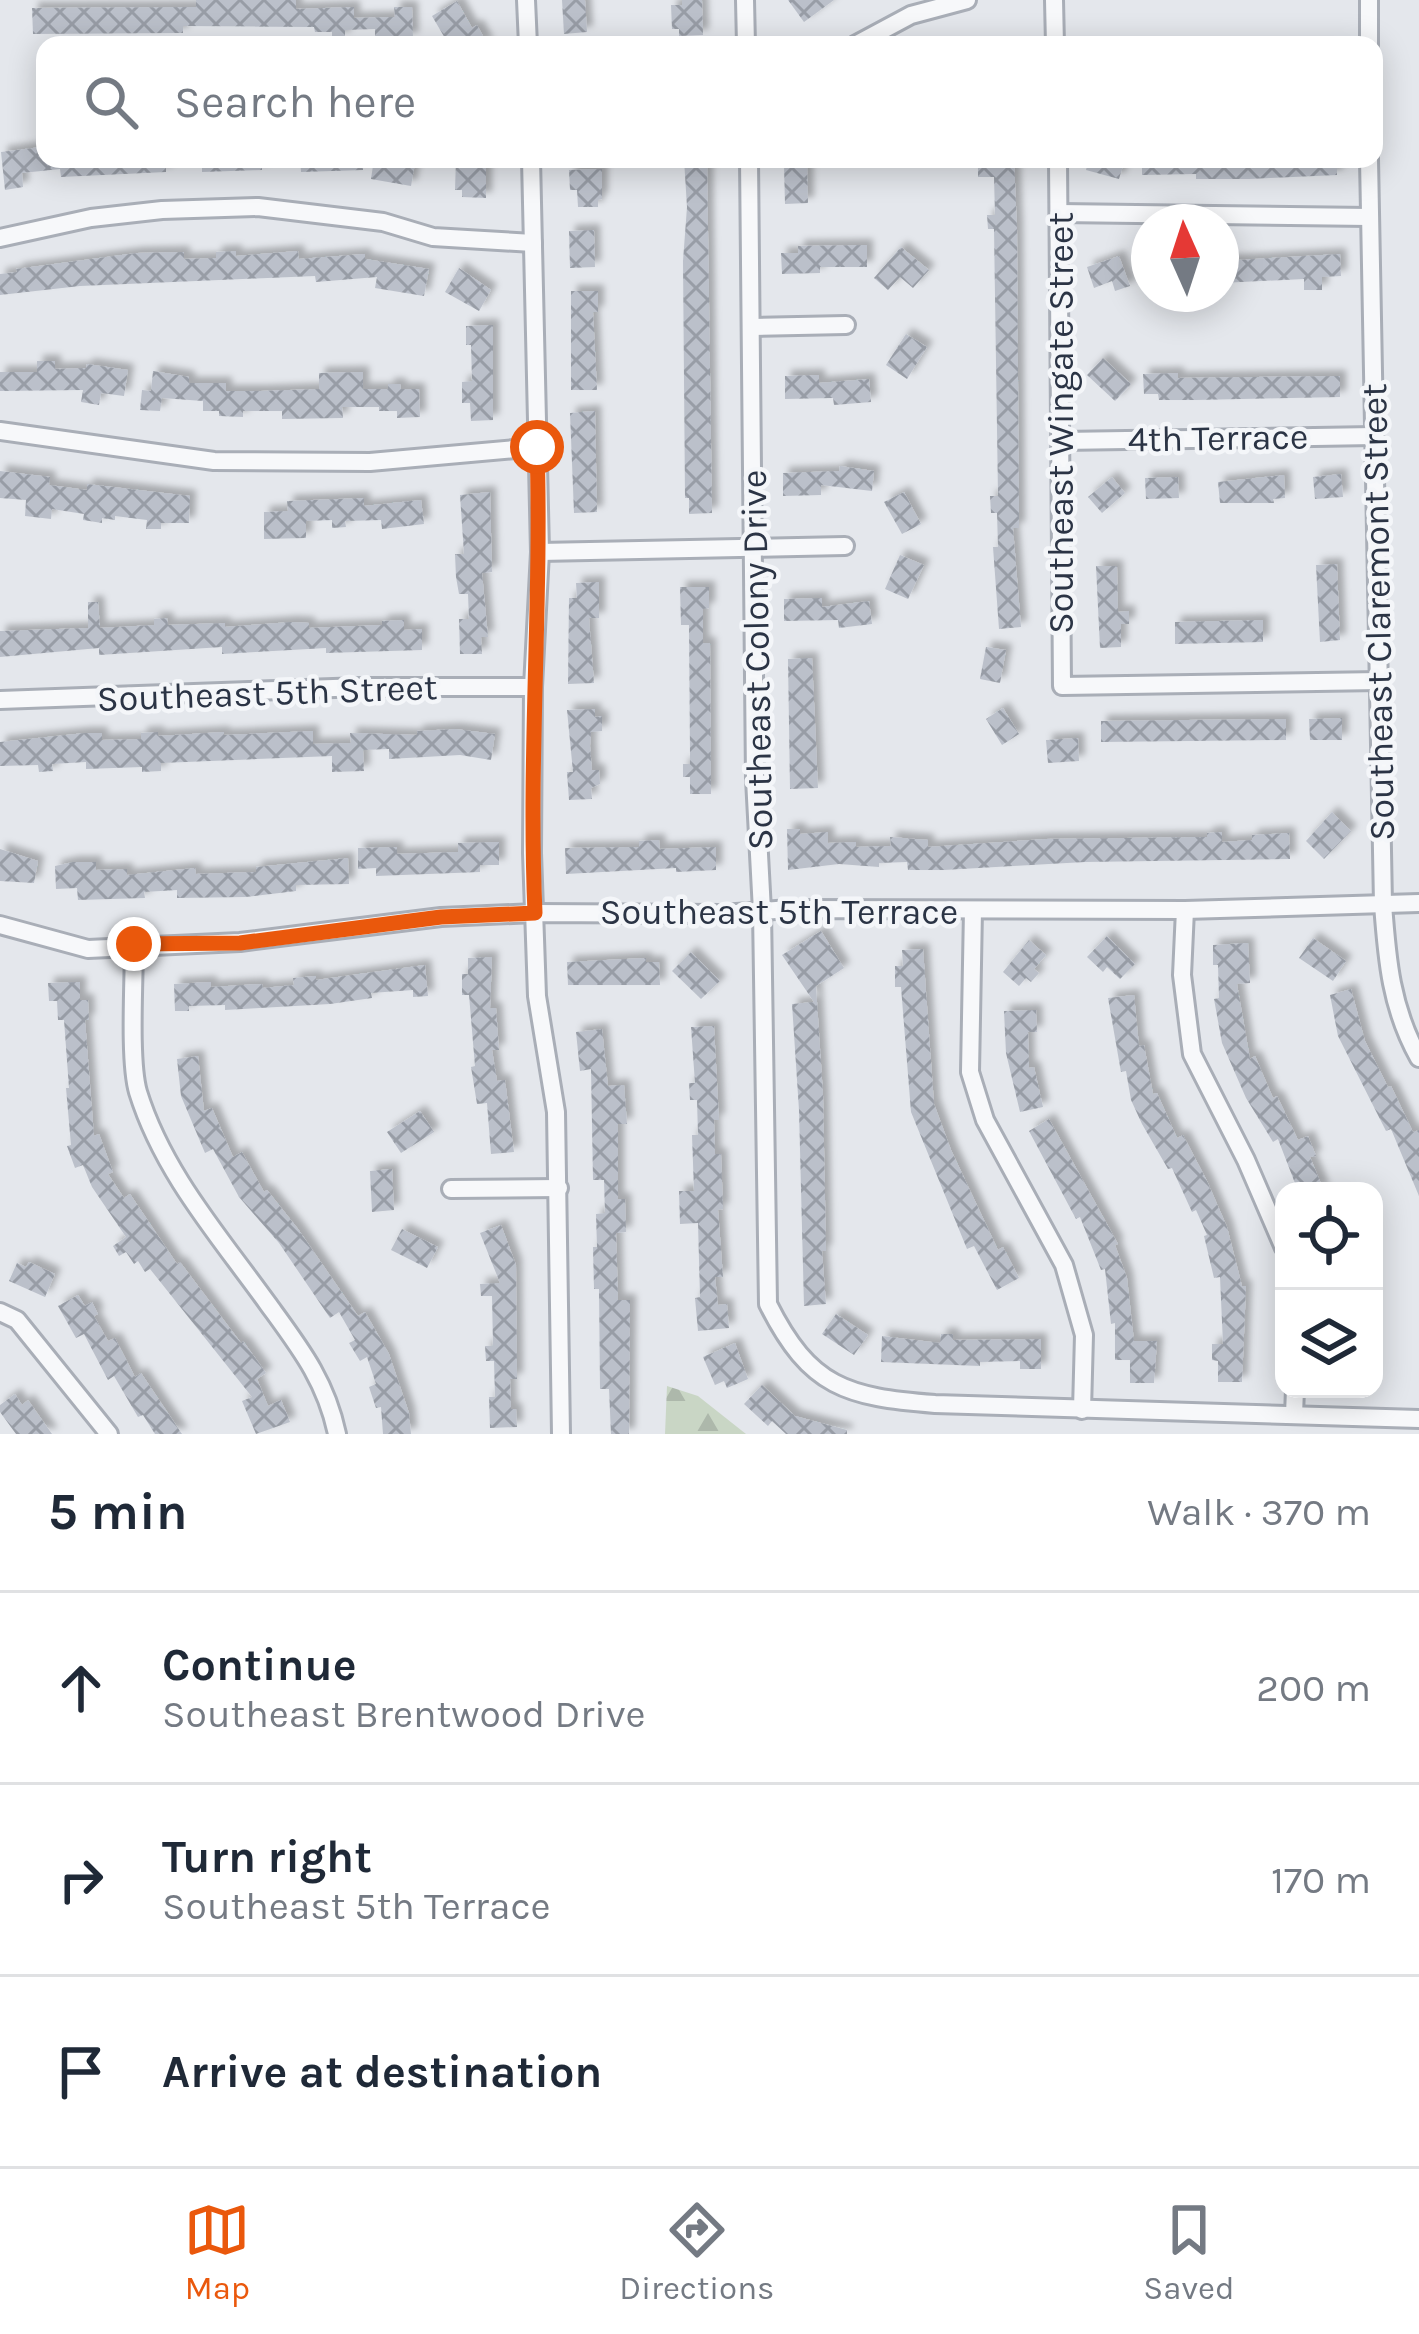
<!DOCTYPE html>
<html lang="en">
<head>
<meta charset="utf-8">
<style>
  :root { --surface:#fff; --page:#f6f6f7; --text:#1f2937; --muted:#747a83; --line:#e0e1e3; --accent:#ea580c }
  body { margin:0; font-family:Karla,sans-serif; background:var(--page); color:var(--text) }
  .controls { position:absolute; right:36px; bottom:36px; display:grid; overflow:hidden; border-radius:24px; box-shadow:0 6px 30px #0003 }
  .controls button { width:108px; height:108px; display:grid; place-items:center; padding:0; border:0; border-bottom:3px solid var(--line); background:var(--surface); color:var(--text); font:60px sans-serif }
  .compass { position:absolute; left:1131px; top:204px; width:108px; height:108px; border-radius:50%; background:var(--surface); box-shadow:0 6px 30px #0003; rotate:357deg }
  .stop { position:absolute; width:36px; height:36px; margin:-27px; border:9px solid #ea580c; border-radius:50%; background:#fff }
  .stop.end { background:#ea580c; border-color:#fff; box-shadow:0 3px 12px #0008 }
  .list { margin:0; padding:0; list-style:none }
  h2 { display:flex; justify-content:space-between; align-items:center; height:156px; margin:0; padding:0 48px; font-size:51px }
  h2 small { font-size:39px; font-weight:400; color:var(--muted) }
  .list li { display:grid; grid-template-columns:78px 1fr auto; gap:36px; align-items:center; box-sizing:border-box; height:192px; padding:0 48px; border-top:3px solid var(--line) }
  .list b { display:block; font-size:45px; white-space:nowrap }
  .list p { margin:0; font-size:39px; white-space:nowrap; color:var(--muted) }
  .list em { font-size:39px; font-style:normal; color:var(--muted) }
  .icon { flex:none; width:66px; height:66px; fill:none; stroke:currentColor; stroke-width:2; stroke-linecap:round; stroke-linejoin:round }
  .map { position:relative; flex:none; width:1419px; height:1434px; overflow:hidden }
  .search { position:absolute; background:var(--surface); box-shadow:0 6px 30px #0003; left:36px; right:36px; top:36px; height:132px; display:flex; align-items:center; gap:30px; box-sizing:border-box; padding:0 42px; border-radius:24px; color:var(--muted); font-size:45px }
  .sheet { height:732px; background:var(--surface) }
  nav { display:flex; justify-content:space-around; align-items:center; box-sizing:border-box; height:168px; border-top:3px solid var(--line); background:var(--surface); font-size:33px; color:var(--muted) }
  nav a { display:grid; justify-items:center; gap:6px }
  nav .on { color:var(--accent) }
  .map>svg:first-child { display:block }
  .forest { fill:url(#forest-firs) }
  .building { fill:url(#building-cross-hatch); filter:url(#shadow) }
  .lines { fill:none; stroke-linecap:round; stroke-linejoin:round }
  .minor-casing { stroke:#a9aeb7; stroke-width:22 }
  .minor { stroke:#f7f8fa; stroke-width:16 }
  .route { stroke:#ea580c; stroke-width:15 }
  .labels { text-anchor:middle; dominant-baseline:central; stroke-width:9; stroke-linejoin:round; paint-order:stroke }
  .street-label { font-size:36px; fill:#2b3445; stroke:#f4f6f9 }
</style>
</head>
<body>
<div class="map">
<svg width="1419" height="1434" viewBox="0 0 1419 1434">
  <defs>
    <pattern id="forest-firs" width="22" height="20" patternUnits="userSpaceOnUse" patternTransform="scale(3)"><rect width="22" height="20" fill="#c9d6c5"/><path d="M5 1l3.5 6h-7zM16 11l3.5 6h-7z" fill="#adb8ab"/></pattern>
    <pattern id="building-cross-hatch" width="8" height="8" patternUnits="userSpaceOnUse" patternTransform="scale(3)"><rect width="8" height="8" fill="#bbc0ca"/><path d="M0 0l8 8M0 8l8-8" fill="none" stroke="#989da6"/></pattern>
    <filter id="shadow"><feDropShadow dx="6" dy="-6" stdDeviation="3" flood-color="#0004"/></filter>
  </defs>
  <rect width="100%" height="100%" fill="#e4e7ec"/>
  <polygon class="forest" points="667,1386 698,1396 746,1434 665,1434"/>
  <g class="building">
    <polygon points="196,0 296,0 296,9 354,7 354,18 395,17 394,7 412,7 413,38 375,40 375,29 345,30 345,37 332,37 332,32 315,32 314,27 183,26 183,33 33,34 32,8 196,7"/>
    <polygon points="562,0 585,0 587,32 564,34"/>
    <polygon points="682,0 702,0 703,35 679,36 679,29 672,29 671,5 682,5"/>
    <polygon points="788,0 834,0 804,22"/>
    <polygon points="457,1 472,28 477,25 488,45 449,45 432,16"/>
    <polygon points="41,147 42,159 166,159 166,172 61,177 60,169 22,173 23,187 5,190 1,152"/>
    <polygon points="202,159 262,159 262,170 202,172"/>
    <polygon points="300,159 363,159 363,170 301,172"/>
    <polygon points="374,159 415,163 411,186 371,179"/>
    <polygon points="456,159 486,159 486,198 462,197 462,190 455,190"/>
    <polygon points="684,159 707,159 712,513 689,514 689,498 685,498 683,261 687,207"/>
    <polygon points="993,159 1014,159 1017,228 1019,528 1013,528 1021,627 999,629 993,547 998,547 997,513 991,513 990,496 998,496 994,229 988,229 987,215 995,215 994,177 978,177 978,163 993,163"/>
    <polygon points="1089,159 1125,159 1119,179 1086,170"/>
    <polygon points="1142,159 1337,159 1337,175 1249,179 1196,179 1196,174 1142,175"/>
    <polygon points="807,164 808,203 785,204 784,165"/>
    <polygon points="602,169 602,199 598,200 598,207 578,207 577,190 570,190 569,170"/>
    <polygon points="594,230 595,267 570,268 569,231"/>
    <polygon points="867,245 867,267 820,267 820,273 782,274 781,253 798,253 798,246"/>
    <polygon points="901,247 929,270 913,288 900,277 888,290 874,278"/>
    <polygon points="236,251 236,256 298,251 299,259 365,254 365,259 429,269 424,296 375,288 377,277 316,282 315,276 80,286 0,295 0,274 17,272 16,269 137,253 184,252 184,259 216,258 216,252"/>
    <polygon points="1340,254 1341,276 1322,277 1322,290 1304,290 1304,279 1221,283 1221,261"/>
    <polygon points="1119,256 1130,286 1115,291 1112,281 1094,288 1087,267"/>
    <polygon points="459,268 491,290 479,311 445,292"/>
    <polygon points="571,291 598,291 598,312 593,312 597,390 571,390"/>
    <polygon points="493,325 493,420 471,421 470,403 462,403 462,382 472,381 471,345 466,345 466,326"/>
    <polygon points="906,334 927,347 907,379 886,365"/>
    <polygon points="1103,358 1131,384 1115,401 1087,375"/>
    <polygon points="37,361 55,361 55,369 86,368 87,364 128,370 124,396 101,393 99,405 81,402 83,390 0,391 0,372 37,372"/>
    <polygon points="153,371 189,377 189,383 226,383 226,391 261,391 319,389 319,373 363,372 363,389 388,389 388,384 400,384 401,389 419,389 420,417 397,418 397,411 379,411 379,407 342,407 343,418 282,419 282,411 243,411 243,417 219,416 219,411 203,411 203,401 162,398 160,411 140,410 142,390 151,391"/>
    <polygon points="1178,373 1178,378 1340,376 1340,397 1196,400 1159,400 1158,394 1144,394 1143,374"/>
    <polygon points="819,375 819,383 869,379 871,402 834,405 833,398 785,399 785,376"/>
    <polygon points="595,411 597,512 574,513 570,413"/>
    <polygon points="840,466 874,471 872,491 821,485 821,495 783,496 783,473 839,471"/>
    <polygon points="0,471 50,477 49,485 87,490 87,484 190,496 189,523 161,523 161,529 146,529 147,520 115,516 115,520 102,518 102,523 83,520 84,514 52,509 51,519 25,516 26,500 0,498"/>
    <polygon points="1341,474 1343,497 1315,499 1313,477"/>
    <polygon points="1284,475 1285,498 1273,499 1274,503 1220,503 1218,482"/>
    <polygon points="1112,477 1125,493 1102,513 1088,497"/>
    <polygon points="1178,477 1179,498 1146,499 1145,478"/>
    <polygon points="490,492 492,572 482,573 488,637 481,637 482,654 460,654 459,619 469,619 468,594 459,594 456,577 455,554 464,554 460,495"/>
    <polygon points="904,492 921,524 902,534 884,502"/>
    <polygon points="364,498 364,506 421,500 424,524 382,529 381,520 345,521 346,527 332,528 332,520 306,521 306,538 264,539 264,512 288,511 287,501"/>
    <polygon points="900,555 924,565 908,599 885,589"/>
    <polygon points="1337,564 1340,640 1320,642 1316,565"/>
    <polygon points="1096,566 1117,566 1118,612 1129,611 1129,624 1121,624 1121,647 1100,648"/>
    <polygon points="599,582 599,618 589,618 594,683 568,684 569,598 577,598 576,583"/>
    <polygon points="680,587 709,587 709,608 703,609 703,643 710,643 711,794 690,794 690,777 683,777 683,764 690,764 690,755 689,625 681,625"/>
    <polygon points="822,598 822,607 869,601 872,624 839,628 838,620 784,621 784,599"/>
    <polygon points="88,602 98,602 100,628 154,625 154,619 167,618 168,625 225,623 225,627 291,622 309,623 309,628 382,625 382,621 404,620 404,630 422,629 422,650 326,653 326,648 222,654 222,647 99,655 99,648 0,657 0,631 88,628"/>
    <polygon points="1263,620 1263,642 1175,644 1175,622"/>
    <polygon points="986,647 1006,650 1000,683 980,679"/>
    <polygon points="812,658 818,788 790,789 788,659"/>
    <polygon points="1003,708 1019,734 1002,745 986,719"/>
    <polygon points="595,709 595,717 602,716 602,731 591,732 590,746 592,770 599,770 600,784 591,788 592,799 569,800 567,772 573,772 567,710"/>
    <polygon points="1342,718 1342,740 1310,740 1309,719"/>
    <polygon points="1286,719 1286,740 1101,742 1101,721"/>
    <polygon points="455,729 495,734 491,760 460,755 389,759 389,749 363,750 364,771 332,772 332,756 161,763 161,771 142,772 142,767 86,769 86,762 52,764 53,771 39,772 38,765 0,766 0,742 85,733 102,733 102,740 141,739 141,733 158,732 158,736 224,732 224,735 313,731 313,744 351,743 350,733 417,735 417,731"/>
    <polygon points="1078,738 1079,761 1048,763 1046,740"/>
    <polygon points="1332,812 1351,831 1324,859 1306,841"/>
    <polygon points="787,829 800,829 800,834 828,832 828,843 856,842 856,847 891,846 890,837 928,840 928,847 1046,839 1207,837 1207,833 1222,832 1222,842 1252,840 1252,835 1289,833 1290,859 1085,862 944,870 908,870 907,862 879,863 879,867 839,864 788,870"/>
    <polygon points="659,840 660,849 716,847 716,870 676,872 676,868 566,874 565,848 639,847 639,841"/>
    <polygon points="499,842 499,865 480,865 480,872 376,876 376,868 358,869 358,848 397,847 397,854 458,852 458,843"/>
    <polygon points="0,849 38,861 34,883 0,881"/>
    <polygon points="348,858 349,884 296,885 296,891 246,897 177,898 177,890 144,892 145,898 78,900 77,888 56,889 55,866 73,862 96,862 96,870 127,869 127,875 195,868 196,874 256,872 256,867"/>
    <polygon points="821,931 844,968 816,986 823,1095 826,1251 822,1251 826,1304 804,1306 799,1110 792,1004 814,1002 782,955"/>
    <polygon points="1107,936 1135,964 1120,979 1107,967 1103,972 1087,957"/>
    <polygon points="1313,938 1346,961 1333,981 1299,958"/>
    <polygon points="1029,940 1046,955 1034,969 1039,973 1031,982 1026,978 1019,986 1003,972"/>
    <polygon points="1248,943 1250,983 1237,984 1250,1059 1255,1056 1273,1098 1277,1096 1298,1140 1308,1136 1316,1156 1310,1157 1324,1191 1298,1191 1278,1139 1273,1142 1246,1098 1222,1043 1214,999 1219,998 1218,965 1213,965 1213,945"/>
    <polygon points="923,949 934,1104 951,1150 998,1250 1003,1247 1019,1278 997,1290 974,1246 967,1249 911,1112 901,987 895,987 895,966 903,966 902,950"/>
    <polygon points="691,952 720,981 701,999 672,971"/>
    <polygon points="492,957 490,1008 496,1008 499,1050 492,1050 497,1081 505,1080 514,1152 491,1154 487,1103 477,1104 471,1067 475,1066 469,995 462,995 462,974 468,974 468,958"/>
    <polygon points="646,958 646,962 659,962 660,985 568,985 567,962"/>
    <polygon points="425,965 428,996 413,997 413,990 371,993 372,998 330,1004 225,1010 225,1005 189,1006 189,1011 175,1011 174,984 211,982 211,987 262,984 263,988 294,985 293,978 316,976 316,980"/>
    <polygon points="80,982 80,1000 88,1000 89,1020 85,1020 94,1136 99,1134 113,1172 108,1174 124,1198 130,1194 177,1264 180,1262 241,1343 243,1341 266,1373 257,1379 268,1406 281,1400 290,1422 256,1434 242,1401 252,1397 150,1269 145,1272 138,1261 134,1264 126,1252 119,1256 113,1246 126,1237 92,1187 83,1165 75,1168 67,1146 71,1145 66,1088 69,1088 64,1020 58,1020 57,1001 49,1001 48,983"/>
    <polygon points="1351,989 1365,1041 1388,1087 1391,1086 1413,1132 1419,1130 1419,1196 1391,1129 1386,1131 1338,1036 1330,995"/>
    <polygon points="1134,995 1139,1046 1144,1045 1153,1094 1157,1093 1177,1138 1183,1135 1207,1181 1227,1227 1242,1286 1246,1286 1242,1382 1218,1382 1218,1361 1212,1360 1212,1344 1223,1344 1220,1277 1214,1278 1204,1236 1207,1235 1196,1210 1192,1212 1172,1168 1168,1169 1142,1124 1131,1100 1126,1071 1121,1072 1108,998"/>
    <polygon points="1036,1010 1037,1032 1028,1032 1029,1068 1034,1067 1043,1107 1020,1112 1006,1053 1004,1011"/>
    <polygon points="714,1026 719,1120 714,1120 715,1154 721,1154 723,1209 718,1210 723,1277 715,1277 718,1305 727,1304 729,1328 698,1331 695,1298 700,1297 698,1223 680,1224 679,1191 694,1191 692,1135 698,1135 697,1100 690,1100 689,1083 695,1083 691,1027"/>
    <polygon points="602,1029 608,1086 624,1085 627,1124 618,1124 618,1199 625,1199 626,1232 616,1233 618,1300 630,1300 629,1434 611,1434 609,1389 600,1389 599,1289 594,1289 593,1247 597,1247 596,1214 605,1213 604,1180 593,1180 591,1069 580,1071 576,1032"/>
    <polygon points="198,1056 204,1111 212,1108 233,1157 242,1152 264,1192 267,1190 298,1229 358,1316 365,1312 389,1354 409,1413 411,1434 383,1434 381,1407 376,1408 369,1387 376,1384 367,1357 360,1361 349,1343 355,1340 339,1312 330,1318 279,1243 239,1197 213,1149 205,1153 181,1096 177,1059"/>
    <polygon points="420,1111 434,1132 401,1153 387,1132"/>
    <polygon points="1049,1119 1118,1244 1115,1245 1127,1278 1134,1341 1157,1341 1154,1383 1130,1383 1130,1360 1115,1360 1115,1323 1111,1324 1105,1269 1101,1270 1080,1217 1076,1219 1029,1131"/>
    <polygon points="392,1169 394,1210 372,1212 370,1171"/>
    <polygon points="501,1225 516,1265 517,1379 510,1379 511,1409 516,1409 517,1427 490,1428 489,1397 495,1397 494,1361 486,1361 485,1346 493,1346 492,1296 481,1296 480,1284 500,1283 480,1233"/>
    <polygon points="402,1229 438,1247 427,1268 391,1250"/>
    <polygon points="29,1262 55,1274 45,1297 9,1281 17,1263 26,1267"/>
    <polygon points="78,1295 85,1306 92,1302 98,1314 94,1316 108,1341 115,1338 135,1377 141,1373 182,1434 155,1434 143,1415 138,1417 114,1376 108,1380 84,1334 76,1338 58,1306"/>
    <polygon points="836,1314 868,1335 854,1355 822,1334"/>
    <polygon points="941,1334 953,1334 953,1340 1041,1339 1041,1369 1020,1369 1020,1361 980,1362 980,1366 881,1362 882,1336 940,1343"/>
    <polygon points="735,1343 748,1379 727,1388 724,1381 715,1385 703,1357"/>
    <polygon points="762,1385 795,1416 847,1430 847,1434 786,1434 772,1421 768,1426 744,1404"/>
    <polygon points="15,1394 22,1405 28,1400 52,1434 16,1434 0,1412 0,1405"/>
  </g>
  <g class="lines">
    <g class="minor-casing">
      <g id="minor">
        <polyline points="526,0 528,45"/>
        <polyline points="745,0 746,45"/>
        <polyline points="1054,0 1055,45"/>
        <polyline points="1369,0 1369,45"/>
        <polyline points="855,45 911,15 967,0"/>
        <polyline points="531,159 540,552 533,687 532,853 537,996 556,1112 561,1434"/>
        <path d="M 749,159 L 755,779 L 762,911 L 768,1304 C 810,1388 847,1397 935,1404 L 1419,1419"/>
        <polyline points="1058,159 1062,686 1380,681"/>
        <path d="M 1369,159 L 1383,904 C 1387,960 1391,1008 1419,1058"/>
        <polyline points="1059,213 1369,217"/>
        <polyline points="0,238 91,218 162,210 258,207 383,222 433,237 533,243"/>
        <polyline points="753,327 846,325"/>
        <polyline points="0,431 214,461 370,462 537,447"/>
        <polyline points="1062,441 1374,436"/>
        <polyline points="540,552 845,546"/>
        <polyline points="0,700 362,687 533,687"/>
        <polyline points="973,910 970,1072 985,1120 1064,1265 1084,1335 1082,1410"/>
        <polyline points="1185,910 1182,975 1192,1054 1246,1160 1284,1248"/>
        <polyline points="0,925 88,949 240,942 441,917 535,913 722,914 790,909 1185,910 1419,903"/>
        <path d="M 134,944 C 134,981 129,1061 138,1092 C 163,1173 220,1237 268,1304 C 300,1348 326,1381 337,1434"/>
        <polyline points="451,1189 559,1188"/>
        <polyline points="0,1312 17,1320 109,1434"/>
        <polyline points="1294,1415 1295,1389"/>
      </g>
    </g>
    <use href="#minor" class="minor"/>
  </g>
  <g class="lines">
    <path class="route" d="M 134,944 L 240,943 L 441,917 L 535,913 C 528,757 542,602 537,447"/>
  </g>
  <g class="labels">
    <g class="street-label">
      <text transform="translate(1061 423) rotate(-90)">Southeast Wingate Street</text>
      <text transform="translate(1218 438) rotate(-1)">4th Terrace</text>
      <text transform="translate(1378 612) rotate(-91)">Southeast Claremont Street</text>
      <text transform="translate(757 660) rotate(-91)">Southeast Colony Drive</text>
      <text transform="translate(267 693) rotate(-2)">Southeast 5th Street</text>
      <text x="779" y="912">Southeast 5th Terrace</text>
    </g>
  </g>
</svg>
<div class="controls">
<button><svg class="icon" aria-label="locate" viewBox="0 0 24 24"><circle cx="12" cy="12" r="6"/><path d="M12 2v4M12 18v4M2 12h4M18 12h4"/></svg></button>
<button><svg class="icon" aria-label="layers" viewBox="0 0 24 24"><path d="M12 4l9 5-9 5-9-5zM3 14l9 5 9-5"/></svg></button>
</div>
<svg class="compass" viewBox="-18 -18 36 36"><path d="M0-13l5 13h-10z" fill="#e53935"/><path d="M0 13l5-13h-10z" fill="#747a83"/></svg>
<div class="stop" style="left:537px;top:447px"></div>
<div class="stop end" style="left:134px;top:944px"></div>
<div class="search"><svg class="icon" aria-label="search" viewBox="0 0 24 24"><circle cx="10" cy="10" r="6"/><path d="M15 15l6 6"/></svg>Search here</div>
</div>
<section class="sheet">
<h2>5 min<small>Walk · 370 m</small></h2>
<ul class="list">
<li><svg class="icon" aria-label="ahead" viewBox="0 0 24 24"><path d="M12 20V5M6 11l6-6 6 6"/></svg><div><b>Continue</b><p>Southeast Brentwood Drive</p></div><em>200 m</em></li>
<li><svg class="icon" aria-label="right" viewBox="0 0 24 24"><path d="M7 20v-9h11M14 6l5 5-5 5"/></svg><div><b>Turn right</b><p>Southeast 5th Terrace</p></div><em>170 m</em></li>
<li><svg class="icon" aria-label="arrive" viewBox="0 0 24 24"><path d="M6 21V4h12l-3 4 3 4H6"/></svg><div><b>Arrive at destination</b></div></li>
</ul>
</section>
<nav>
<a class="on"><svg class="icon" aria-label="map" viewBox="0 0 24 24"><path d="M3 6l6-2 6 2 6-2v14l-6 2-6-2-6 2zM9 4v14M15 6v14"/></svg>Map</a>
<a><svg class="icon" aria-label="directions" viewBox="0 0 24 24"><path d="M12 3l9 9-9 9-9-9zM9 14v-3h6M13 9l2 2-2 2"/></svg>Directions</a>
<a><svg class="icon" aria-label="saved" viewBox="0 0 24 24"><path d="M7 4h10v16l-5-4-5 4z"/></svg>Saved</a>
</nav>
</body>
</html>
